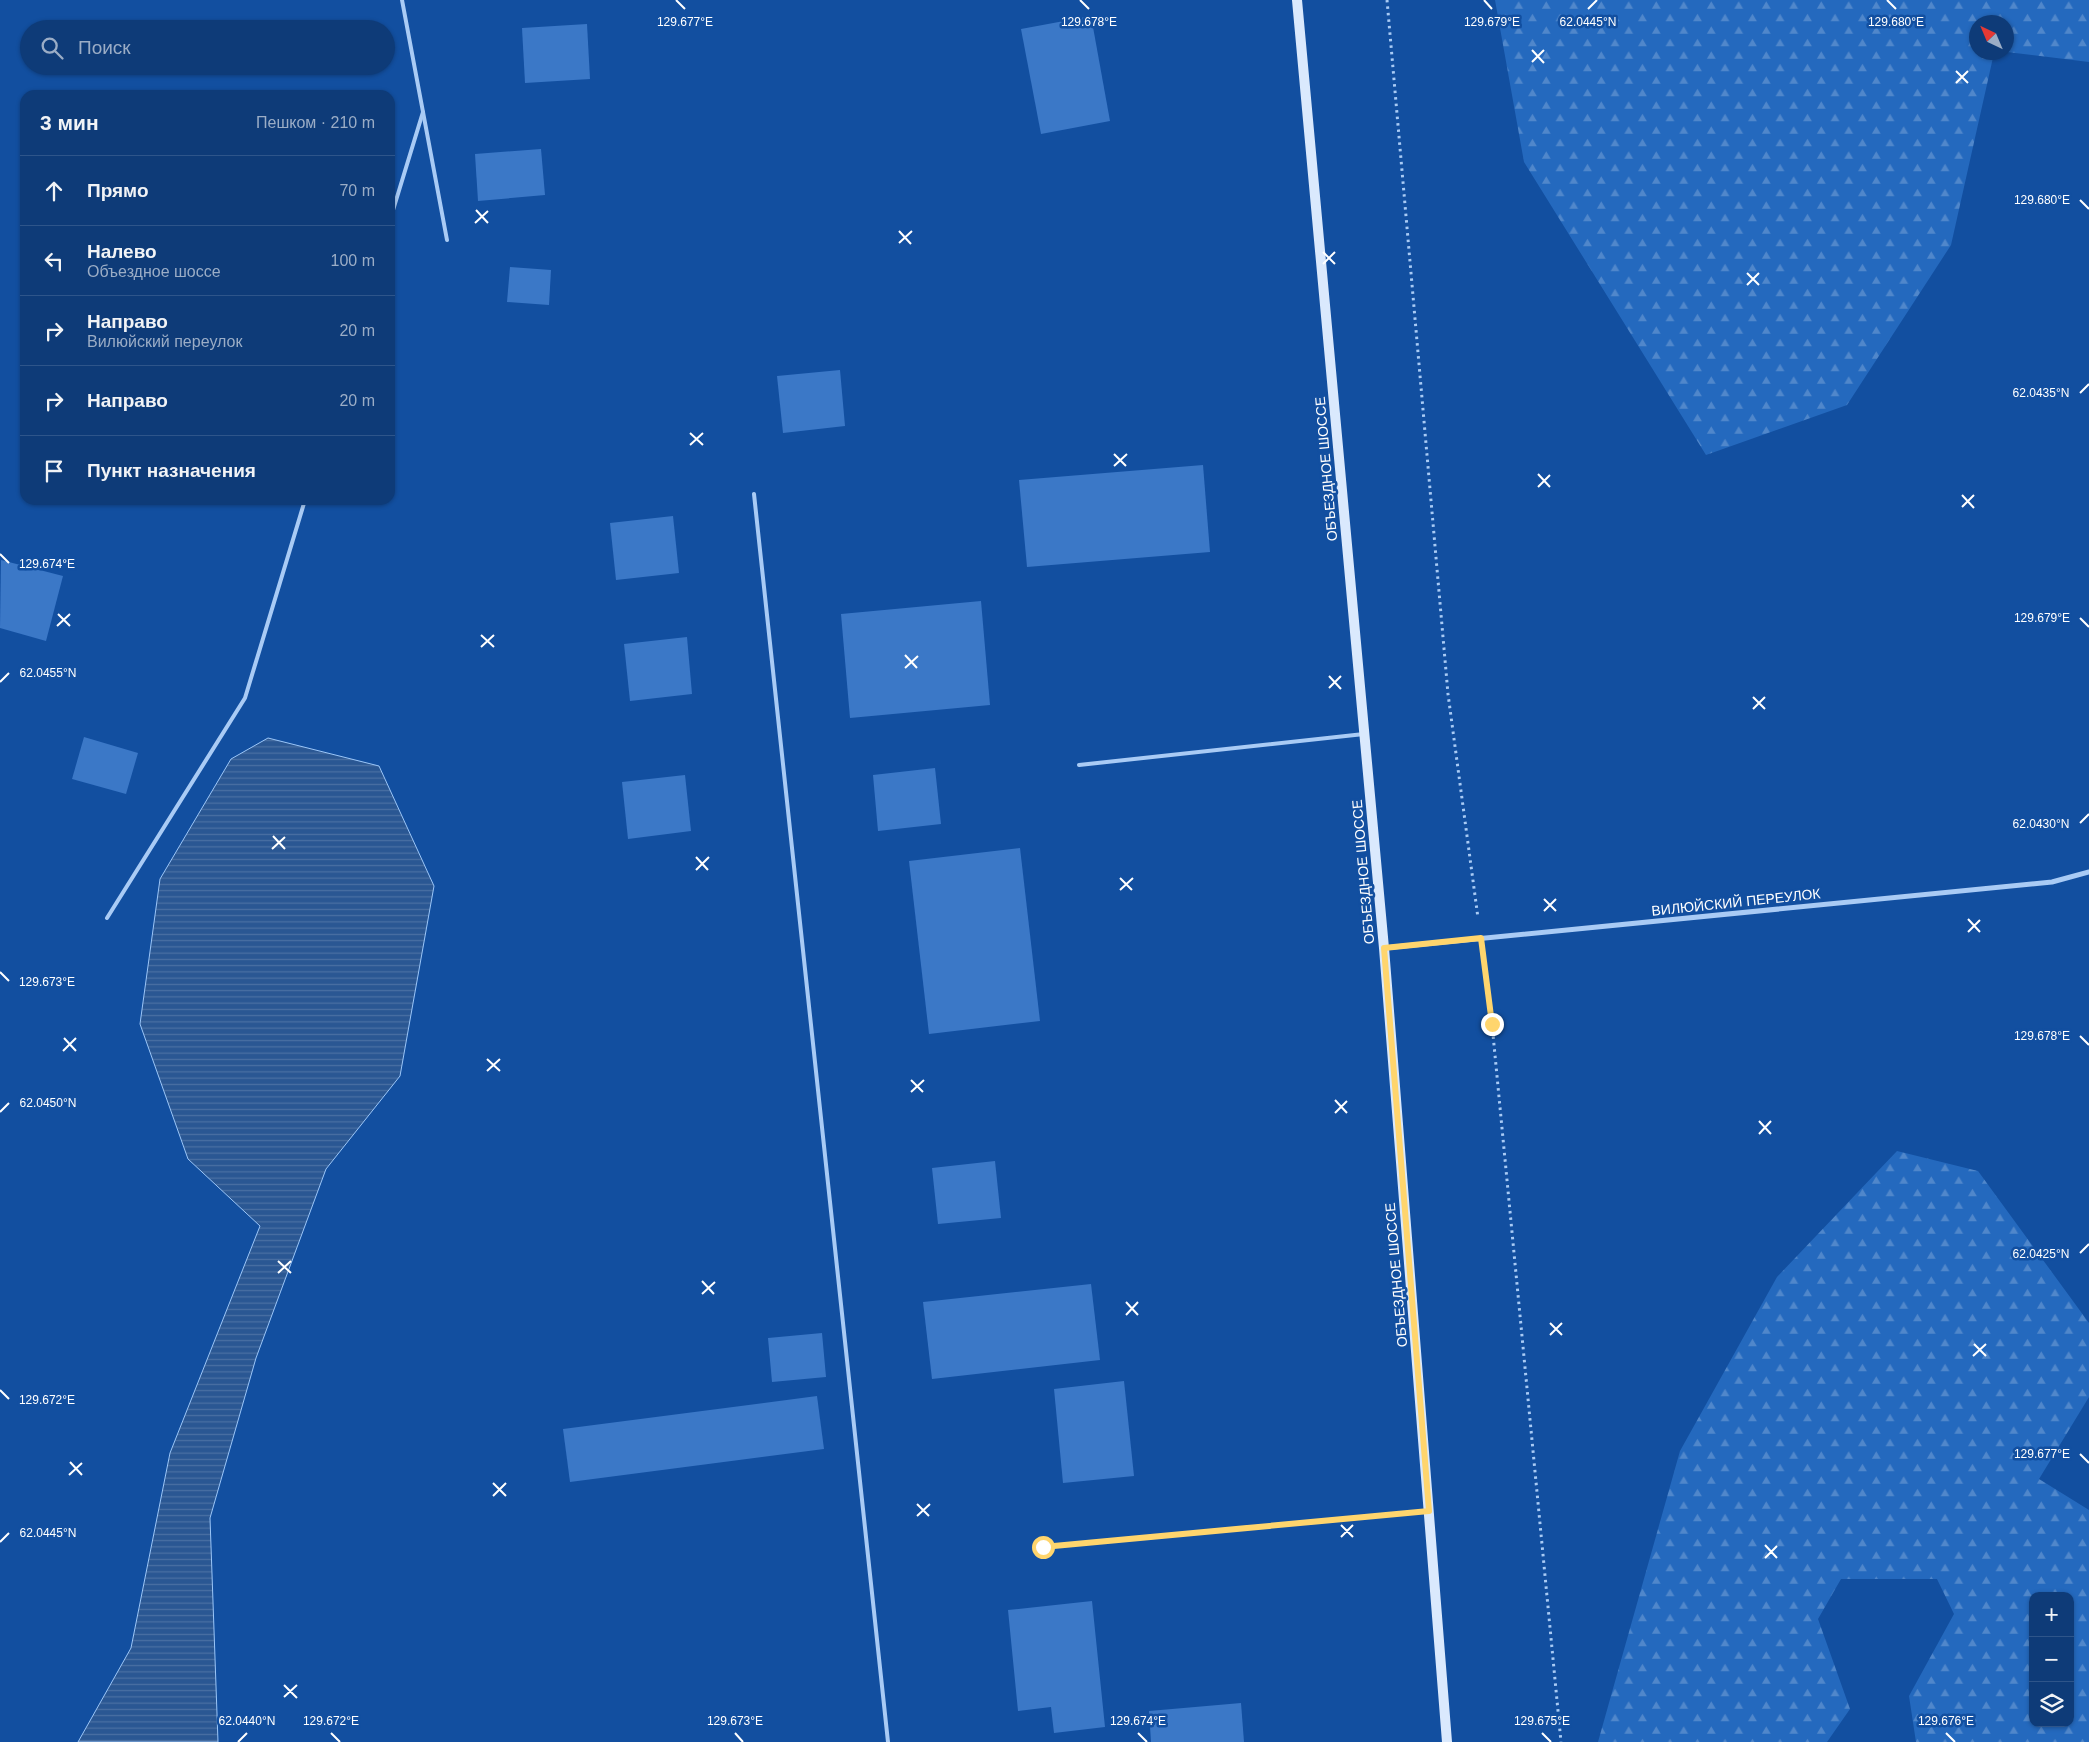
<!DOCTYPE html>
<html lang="ru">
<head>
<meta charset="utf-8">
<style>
  :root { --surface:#0e3b78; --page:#1c4680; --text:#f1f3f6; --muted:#9badc6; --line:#2e558a }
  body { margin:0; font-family:Arial,sans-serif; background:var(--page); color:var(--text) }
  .controls { position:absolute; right:15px; bottom:15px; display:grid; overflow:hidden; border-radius:10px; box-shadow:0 1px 4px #0004 }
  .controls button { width:45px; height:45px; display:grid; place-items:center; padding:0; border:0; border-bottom:1px solid var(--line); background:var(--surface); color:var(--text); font:25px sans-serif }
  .compass { position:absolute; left:1969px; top:15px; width:45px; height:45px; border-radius:50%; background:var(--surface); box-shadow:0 1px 4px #0004; rotate:316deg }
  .stop { position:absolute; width:15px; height:15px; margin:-11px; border:4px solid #ffd56d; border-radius:50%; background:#fff }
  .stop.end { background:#ffd56d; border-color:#fff; box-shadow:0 1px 5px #0008 }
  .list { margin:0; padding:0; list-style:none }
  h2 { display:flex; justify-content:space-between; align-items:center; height:65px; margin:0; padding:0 20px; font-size:21px }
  h2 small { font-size:16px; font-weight:400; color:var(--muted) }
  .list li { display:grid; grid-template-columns:32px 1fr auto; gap:15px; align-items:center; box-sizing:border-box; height:70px; padding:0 20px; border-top:1px solid var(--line) }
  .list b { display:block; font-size:19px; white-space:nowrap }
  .list p { margin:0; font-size:16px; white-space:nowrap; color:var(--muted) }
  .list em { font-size:16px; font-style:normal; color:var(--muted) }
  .icon { flex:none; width:28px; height:28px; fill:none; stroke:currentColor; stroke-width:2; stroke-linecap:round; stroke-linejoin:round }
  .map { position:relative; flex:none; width:2089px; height:1742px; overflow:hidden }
  .search { position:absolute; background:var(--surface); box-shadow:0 1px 4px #0004; left:20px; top:20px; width:375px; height:55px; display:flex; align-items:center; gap:12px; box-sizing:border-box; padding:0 18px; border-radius:28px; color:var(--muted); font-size:19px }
  .panel { position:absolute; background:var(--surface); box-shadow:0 1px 4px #0004; left:20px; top:90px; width:375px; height:415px; border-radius:15px }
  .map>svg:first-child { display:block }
  .forest { fill:url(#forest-firs); fill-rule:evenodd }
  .water { fill:url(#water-rules); stroke:#9bc6f8 }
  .building { fill:#3b78c7 }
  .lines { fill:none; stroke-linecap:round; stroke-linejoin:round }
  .path { stroke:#a9cbf5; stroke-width:3; stroke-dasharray:2.5 4; stroke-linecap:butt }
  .lane { stroke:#a9cbf5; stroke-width:4 }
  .street { stroke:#a9cbf5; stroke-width:5 }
  .secondary { stroke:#dae9fd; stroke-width:10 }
  .route { stroke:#ffd56d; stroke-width:6 }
  .ticks { fill:none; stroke:#fff; stroke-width:2 }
  .labels { text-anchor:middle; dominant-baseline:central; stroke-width:5; stroke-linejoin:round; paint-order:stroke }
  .street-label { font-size:14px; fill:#fff; stroke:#124fa0 }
  .ticks-label { font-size:12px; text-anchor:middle; fill:#fff; stroke:#124fa0; stroke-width:5; stroke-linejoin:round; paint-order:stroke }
</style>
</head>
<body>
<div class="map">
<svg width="2089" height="1742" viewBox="0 0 2089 1742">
  <defs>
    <pattern id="forest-firs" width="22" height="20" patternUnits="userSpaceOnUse" patternTransform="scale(1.25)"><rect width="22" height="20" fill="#2469be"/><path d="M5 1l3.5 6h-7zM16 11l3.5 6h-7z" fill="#5087cb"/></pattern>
    <pattern id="water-rules" width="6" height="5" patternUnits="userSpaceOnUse" patternTransform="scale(1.25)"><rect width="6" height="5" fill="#2a5793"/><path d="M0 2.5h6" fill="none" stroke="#4a70a3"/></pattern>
  </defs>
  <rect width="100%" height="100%" fill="#124fa0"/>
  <g class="forest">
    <polygon points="1495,0 2089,0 2089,62 2007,52 2006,22 1976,22 1976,52 1994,53 1951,245 1847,405 1706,455 1524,162"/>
    <path d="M 1897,1151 L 1978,1171 L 2089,1323 L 2089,1397 L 2039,1479 L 2089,1510 L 2089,1742 L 1916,1742 L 1909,1696 L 1954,1614 L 1937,1579 L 1841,1579 L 1818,1619 L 1850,1709 L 1827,1742 L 1598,1742 L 1680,1451 L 1777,1277 ZM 2033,1596 L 2070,1596 L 2070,1723 L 2033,1723 Z"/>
  </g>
  <polygon class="water" points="268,738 379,766 434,886 400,1076 326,1169 256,1358 210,1518 218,1742 78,1742 131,1648 170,1453 260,1226 188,1159 140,1024 160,879 231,759"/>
  <g class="building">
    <polygon points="1091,16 1110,121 1041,134 1021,29"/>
    <polygon points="587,24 590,79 525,83 522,28"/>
    <polygon points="311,90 330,94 330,95 310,95"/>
    <polygon points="541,149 545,195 478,201 475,154"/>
    <polygon points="510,267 551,270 549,305 507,302"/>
    <polygon points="840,370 845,426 783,433 777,376"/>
    <polygon points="1203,465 1210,552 1027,567 1019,480"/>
    <polygon points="673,516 679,573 616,580 610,523"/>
    <polygon points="1,560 63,576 46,641 0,628"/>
    <polygon points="981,601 990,705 850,718 841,614"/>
    <polygon points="687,637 692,694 630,701 624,644"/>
    <polygon points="84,737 138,753 126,794 72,779"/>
    <polygon points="935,768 941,824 878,831 873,775"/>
    <polygon points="685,775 691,831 628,839 622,782"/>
    <polygon points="1020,848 1040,1021 929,1034 909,861"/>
    <polygon points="995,1161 1001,1218 938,1224 932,1168"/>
    <polygon points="1091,1284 1100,1360 932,1379 923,1302"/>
    <polygon points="822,1333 826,1377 772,1382 768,1338"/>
    <polygon points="1124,1381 1134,1476 1063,1483 1054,1389"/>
    <polygon points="817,1396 824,1449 570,1482 563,1429"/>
    <polygon points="1092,1601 1105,1727 1054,1733 1051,1707 1018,1711 1008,1610"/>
    <polygon points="1241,1703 1244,1742 1151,1742 1149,1711"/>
  </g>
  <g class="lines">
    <g class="path">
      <polyline points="1387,0 1448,694 1478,918"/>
      <polyline points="1483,959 1492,1024 1561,1742"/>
    </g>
    <g class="lane">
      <polyline points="402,0 447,240"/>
      <polyline points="390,220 423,112"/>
      <polyline points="754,494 888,1742"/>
      <polyline points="1079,765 1364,734"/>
      <polyline points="107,918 245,698 305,500"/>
      <polyline points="1043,1547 1427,1511"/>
    </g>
    <polyline class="street" points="1384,948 2052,882 2089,872"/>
    <polyline class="secondary" points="1297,0 1384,948 1447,1742"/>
  </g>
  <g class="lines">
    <polyline class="route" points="1043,1547 1429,1511 1384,948 1481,938 1492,1024"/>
  </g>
  <path class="ticks" d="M 676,0 L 685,9M 1080,0 L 1089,9M 1484,0 L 1492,9M 1887,0 L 1896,9M 1588,9 L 1597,0M 1532,50 L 1544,63M 1532,62 L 1544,50M 1956,71 L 1968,83M 1956,83 L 1968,71M 2080,200 L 2089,209M 476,210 L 488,223M 475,223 L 488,211M 899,231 L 911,244M 899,243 L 912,231M 1323,252 L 1335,264M 1323,264 L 1335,252M 1747,273 L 1759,285M 1747,285 L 1759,273M 2080,393 L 2089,384M 690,433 L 703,445M 690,445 L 703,433M 1114,454 L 1126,466M 1114,466 L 1127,454M 1538,474 L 1550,487M 1538,487 L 1550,475M 1962,495 L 1974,508M 1962,507 L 1974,495M 0,554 L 9,563M 58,614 L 70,626M 2080,618 L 2089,627M 57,626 L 70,614M 481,635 L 494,647M 481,647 L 494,635M 905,655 L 917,668M 905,668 L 918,656M 1329,676 L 1341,689M 0,682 L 9,673M 1329,688 L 1341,676M 1753,697 L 1765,709M 1753,709 L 1765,697M 2080,823 L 2089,814M 273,836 L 285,849M 272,849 L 285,837M 696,857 L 708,870M 696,870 L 709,857M 1120,878 L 1132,890M 1120,890 L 1133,878M 1544,899 L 1556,911M 1544,911 L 1556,899M 1968,919 L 1980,932M 1968,932 L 1980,920M 0,972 L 9,981M 2080,1036 L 2089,1045M 64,1038 L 76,1051M 63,1051 L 76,1038M 487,1059 L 500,1071M 487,1071 L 500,1059M 911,1080 L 923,1092M 911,1092 L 924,1080M 1335,1100 L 1347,1113M 0,1112 L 9,1103M 1335,1113 L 1347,1101M 1759,1121 L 1771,1134M 1759,1134 L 1771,1121M 2080,1253 L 2089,1244M 278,1261 L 291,1273M 278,1273 L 291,1261M 702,1281 L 714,1294M 702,1294 L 715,1282M 1126,1302 L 1138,1315M 1126,1315 L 1138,1302M 1550,1323 L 1562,1335M 1550,1335 L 1562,1323M 1974,1344 L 1986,1356M 1973,1356 L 1986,1344M 0,1390 L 9,1399M 2080,1454 L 2089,1463M 70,1462 L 82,1475M 69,1475 L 82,1463M 493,1483 L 506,1496M 493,1496 L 506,1483M 917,1504 L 929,1516M 917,1516 L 930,1504M 1341,1525 L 1353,1537M 1341,1537 L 1353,1525M 0,1542 L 9,1533M 1765,1545 L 1777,1558M 1765,1558 L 1777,1546M 284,1685 L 297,1698M 284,1697 L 297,1685M 331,1733 L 340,1742M 735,1733 L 743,1742M 1138,1733 L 1147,1742M 1542,1733 L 1551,1742M 1946,1733 L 1955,1742M 238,1742 L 247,1733"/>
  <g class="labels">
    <g class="street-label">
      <text transform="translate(1326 469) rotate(-95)">ОБЪЕЗДНОЕ ШОССЕ</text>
      <text transform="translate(1363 872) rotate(-95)">ОБЪЕЗДНОЕ ШОССЕ</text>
      <text transform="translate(1736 902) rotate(-6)">ВИЛЮЙСКИЙ ПЕРЕУЛОК</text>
      <text transform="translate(1396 1275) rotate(-95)">ОБЪЕЗДНОЕ ШОССЕ</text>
    </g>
  </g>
  <g class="ticks-label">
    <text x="1588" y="26">62.0445°N</text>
    <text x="685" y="26">129.677°E</text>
    <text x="1089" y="26">129.678°E</text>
    <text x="1492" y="26">129.679°E</text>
    <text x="1896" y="26">129.680°E</text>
    <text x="2042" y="204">129.680°E</text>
    <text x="2041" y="397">62.0435°N</text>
    <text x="47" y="568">129.674°E</text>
    <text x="2042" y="622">129.679°E</text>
    <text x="48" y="677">62.0455°N</text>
    <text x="2041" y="828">62.0430°N</text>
    <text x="47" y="986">129.673°E</text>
    <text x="2042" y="1040">129.678°E</text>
    <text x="48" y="1107">62.0450°N</text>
    <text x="2041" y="1258">62.0425°N</text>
    <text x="47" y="1404">129.672°E</text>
    <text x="2042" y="1458">129.677°E</text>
    <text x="48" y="1537">62.0445°N</text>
    <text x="331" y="1725">129.672°E</text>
    <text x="735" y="1725">129.673°E</text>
    <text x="1138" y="1725">129.674°E</text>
    <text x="1542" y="1725">129.675°E</text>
    <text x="1946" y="1725">129.676°E</text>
    <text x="247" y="1725">62.0440°N</text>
  </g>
</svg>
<div class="controls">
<button>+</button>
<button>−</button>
<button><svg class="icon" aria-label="layers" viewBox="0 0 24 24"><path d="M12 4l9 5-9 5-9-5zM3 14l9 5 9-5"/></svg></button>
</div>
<svg class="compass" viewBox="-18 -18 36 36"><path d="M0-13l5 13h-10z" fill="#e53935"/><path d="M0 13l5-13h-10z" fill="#9badc6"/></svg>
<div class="stop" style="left:1043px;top:1547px"></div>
<div class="stop end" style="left:1492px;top:1024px"></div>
<div class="search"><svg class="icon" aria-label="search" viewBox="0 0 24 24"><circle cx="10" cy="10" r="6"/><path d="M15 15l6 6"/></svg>Поиск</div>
<section class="panel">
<h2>3 мин<small>Пешком · 210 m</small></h2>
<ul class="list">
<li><svg class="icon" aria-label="ahead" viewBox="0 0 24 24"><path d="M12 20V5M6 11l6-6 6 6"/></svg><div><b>Прямо</b></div><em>70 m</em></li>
<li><svg class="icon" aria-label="left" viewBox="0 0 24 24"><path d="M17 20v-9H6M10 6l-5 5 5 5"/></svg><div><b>Налево</b><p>Объездное шоссе</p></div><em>100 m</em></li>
<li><svg class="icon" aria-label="right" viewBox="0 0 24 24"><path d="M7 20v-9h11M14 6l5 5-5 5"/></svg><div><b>Направо</b><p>Вилюйский переулок</p></div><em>20 m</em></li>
<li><svg class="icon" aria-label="right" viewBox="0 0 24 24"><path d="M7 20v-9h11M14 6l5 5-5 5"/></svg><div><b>Направо</b></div><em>20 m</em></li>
<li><svg class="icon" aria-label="arrive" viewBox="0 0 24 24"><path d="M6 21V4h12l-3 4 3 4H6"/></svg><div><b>Пункт назначения</b></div></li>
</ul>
</section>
</div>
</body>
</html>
